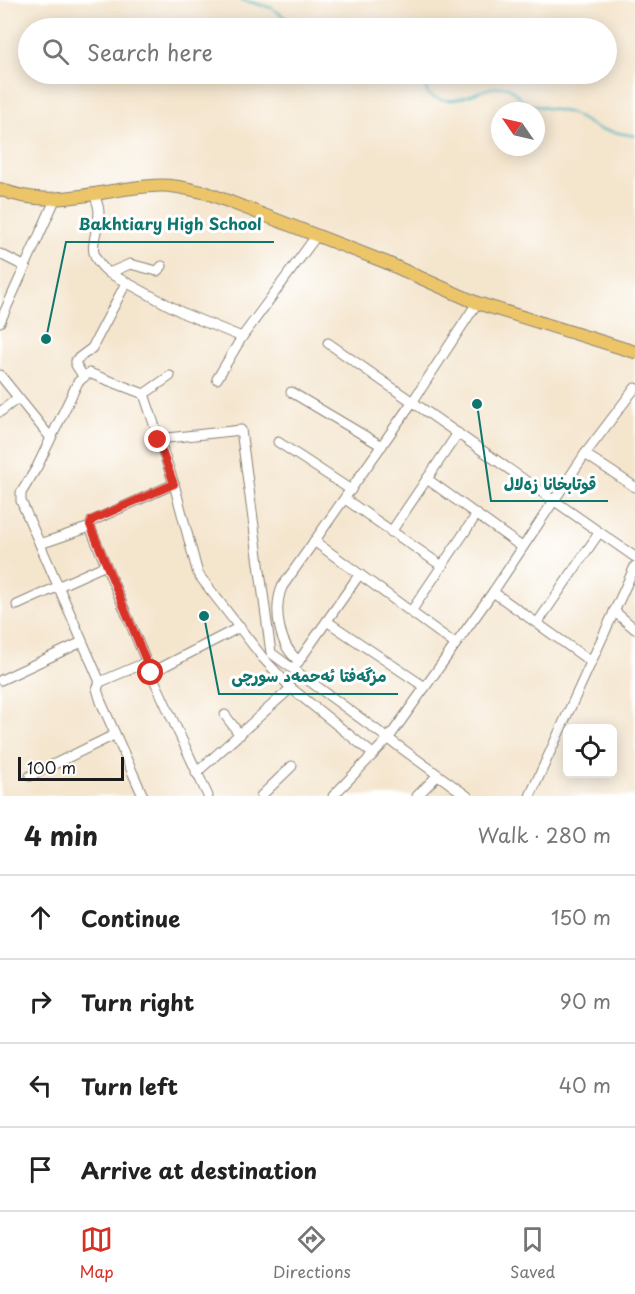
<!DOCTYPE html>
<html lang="en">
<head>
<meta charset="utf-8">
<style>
  :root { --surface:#fff; --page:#f6f6f6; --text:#222; --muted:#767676; --line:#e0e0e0; --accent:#d93025 }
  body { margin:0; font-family:"Playpen Sans","Playpen Sans Arabic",sans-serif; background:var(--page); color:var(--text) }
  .controls { position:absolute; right:18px; bottom:18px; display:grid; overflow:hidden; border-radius:9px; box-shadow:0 3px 15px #0003 }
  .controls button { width:54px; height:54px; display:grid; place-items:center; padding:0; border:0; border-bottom:2px solid var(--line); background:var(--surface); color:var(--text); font:30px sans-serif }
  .compass { position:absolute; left:491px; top:102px; width:54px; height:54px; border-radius:50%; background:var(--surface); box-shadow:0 3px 15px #0003; rotate:304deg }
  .scale { position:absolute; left:18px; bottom:15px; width:106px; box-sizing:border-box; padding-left:6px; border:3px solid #1c1c1c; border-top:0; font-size:16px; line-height:21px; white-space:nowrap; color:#1c1c1c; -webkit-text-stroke:4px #fff; paint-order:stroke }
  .stop { position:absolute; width:18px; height:18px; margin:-14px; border:4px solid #d93025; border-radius:50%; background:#fff }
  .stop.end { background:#d93025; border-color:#fff; box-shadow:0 2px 6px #0008 }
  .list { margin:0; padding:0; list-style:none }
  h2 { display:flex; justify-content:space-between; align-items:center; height:78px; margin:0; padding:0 24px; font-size:26px }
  h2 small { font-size:20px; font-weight:400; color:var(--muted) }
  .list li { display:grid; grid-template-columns:39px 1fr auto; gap:18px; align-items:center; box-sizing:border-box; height:84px; padding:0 24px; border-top:2px solid var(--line) }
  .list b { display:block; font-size:22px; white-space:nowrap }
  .list em { font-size:20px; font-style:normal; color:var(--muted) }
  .icon { flex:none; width:33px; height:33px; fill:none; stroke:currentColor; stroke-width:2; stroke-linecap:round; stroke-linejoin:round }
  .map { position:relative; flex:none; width:635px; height:796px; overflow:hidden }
  .search { position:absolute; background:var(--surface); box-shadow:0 3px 15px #0003; left:18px; right:18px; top:18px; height:66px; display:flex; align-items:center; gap:15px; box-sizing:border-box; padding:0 21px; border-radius:33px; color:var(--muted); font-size:22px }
  .sheet { height:414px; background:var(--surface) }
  nav { display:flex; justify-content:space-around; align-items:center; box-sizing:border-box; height:84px; border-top:2px solid var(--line); background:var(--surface); font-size:16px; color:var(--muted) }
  nav a { display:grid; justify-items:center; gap:3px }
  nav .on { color:var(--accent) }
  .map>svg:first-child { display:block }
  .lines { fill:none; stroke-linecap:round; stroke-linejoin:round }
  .stream { stroke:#49b5c4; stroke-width:2 }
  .minor-casing { stroke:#888074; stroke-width:11 }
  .major-casing { stroke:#888074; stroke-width:14 }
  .minor { stroke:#fff; stroke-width:9 }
  .major { stroke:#edc569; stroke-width:12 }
  .route { stroke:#d93025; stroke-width:8 }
  .leader { fill:none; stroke:#0f766e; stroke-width:2 }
  .callout-dot { fill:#0f766e; stroke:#fff; stroke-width:2 }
  .callout-label { font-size:16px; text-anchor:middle; font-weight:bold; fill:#0f766e; stroke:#fff; stroke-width:6; stroke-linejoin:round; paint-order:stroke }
</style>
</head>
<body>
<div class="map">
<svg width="635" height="796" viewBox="0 0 635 796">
  <rect width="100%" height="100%" fill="#fff"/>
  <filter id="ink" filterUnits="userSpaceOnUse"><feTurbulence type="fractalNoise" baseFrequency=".0167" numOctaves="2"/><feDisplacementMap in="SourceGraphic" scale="12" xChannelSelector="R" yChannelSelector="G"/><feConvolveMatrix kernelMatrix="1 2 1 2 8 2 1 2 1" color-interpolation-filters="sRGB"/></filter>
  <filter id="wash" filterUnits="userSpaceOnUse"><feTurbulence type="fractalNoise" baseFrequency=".008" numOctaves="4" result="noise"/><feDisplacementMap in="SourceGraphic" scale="24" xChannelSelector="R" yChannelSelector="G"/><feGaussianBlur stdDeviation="1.35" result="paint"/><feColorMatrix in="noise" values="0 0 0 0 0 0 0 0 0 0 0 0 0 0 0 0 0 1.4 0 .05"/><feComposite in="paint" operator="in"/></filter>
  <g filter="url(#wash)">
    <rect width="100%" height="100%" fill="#f4e5cd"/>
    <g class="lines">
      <g class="stream">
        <polyline points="242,0 272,8 300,28"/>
        <polyline points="325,28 341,26 353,28"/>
        <path d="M 420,74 L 428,94 C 456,113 480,83 508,87 L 527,104 L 571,113 L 598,129 L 635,136"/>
      </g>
    </g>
  </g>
  <g filter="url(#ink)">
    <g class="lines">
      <g class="minor-casing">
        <g id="minor">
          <path d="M 94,194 C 96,199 99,207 99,212 C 98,240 82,251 109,273 L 185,314 L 242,337"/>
          <polyline points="0,254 24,266"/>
          <polyline points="109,273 130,264 157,271 162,266"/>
          <polyline points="0,322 55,200"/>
          <polyline points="328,343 635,557"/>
          <polyline points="0,375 50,437"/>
          <polyline points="83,376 76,365 76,360 92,348 126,283"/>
          <polyline points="217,379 242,337 317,235"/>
          <polyline points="291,392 382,446"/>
          <polyline points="144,394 170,376"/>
          <polyline points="0,412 18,398"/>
          <polyline points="158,439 241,430 271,653 467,796"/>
          <polyline points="278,442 351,490"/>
          <polyline points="585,454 635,487"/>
          <polyline points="427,479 522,547"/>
          <polyline points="345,499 442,566"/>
          <polyline points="90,527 151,673 208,796"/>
          <polyline points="391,532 458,433"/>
          <polyline points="314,541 455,644"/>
          <polyline points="40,544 90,527 92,521 174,484"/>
          <polyline points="493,592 590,661"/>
          <polyline points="17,605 106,565"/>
          <polyline points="412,610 477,514"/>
          <polyline points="614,611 635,629"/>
          <polyline points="328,622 425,687"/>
          <polyline points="538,622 599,533"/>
          <path d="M 299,661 C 279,646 273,610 282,587 L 413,401 L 477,303"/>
          <polyline points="296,665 359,575"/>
          <polyline points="151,673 240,627"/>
          <polyline points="1,680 82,642"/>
          <polyline points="100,682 147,662"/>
          <polyline points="225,715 240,735"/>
          <polyline points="196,773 291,688"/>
          <polyline points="30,776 114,735"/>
          <polyline points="143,796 101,702 97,689 100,682 21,501 21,493 37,467 78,382 89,373 144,394 174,484 198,574 263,658 291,688 373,754"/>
          <polyline points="261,796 292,766"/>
          <polyline points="333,796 388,739 493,592 585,454 635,388"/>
          <polyline points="417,796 437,776"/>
          <polyline points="530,796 635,566"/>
        </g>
      </g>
      <g class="major-casing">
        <path id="major" d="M 0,189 C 50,211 100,189 152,186 C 171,184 189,189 207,193 L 385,262 L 477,303 L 635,352"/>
      </g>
      <use href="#minor" class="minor"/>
      <use href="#major" class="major"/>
    </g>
  </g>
  <g class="lines" filter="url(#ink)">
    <polyline class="route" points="151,673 90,525 92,520 174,484 158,440"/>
  </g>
  <path class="leader" d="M46 339L66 242H274M477 404L491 501H608M204 616L219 694H398"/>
  <g class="callout-dot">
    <circle cx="46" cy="339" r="6"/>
    <circle cx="477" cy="404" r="6"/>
    <circle cx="204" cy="616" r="6"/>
  </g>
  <g class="callout-label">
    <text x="170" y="230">Bakhtiary High School</text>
    <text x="550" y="490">قوتابخانا زەلال</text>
    <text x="309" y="682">مزگەفتا ئەحمەد سورچی</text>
  </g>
</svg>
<div class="controls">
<button><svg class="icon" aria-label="locate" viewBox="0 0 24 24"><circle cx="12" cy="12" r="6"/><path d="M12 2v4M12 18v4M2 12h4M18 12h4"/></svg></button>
</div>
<svg class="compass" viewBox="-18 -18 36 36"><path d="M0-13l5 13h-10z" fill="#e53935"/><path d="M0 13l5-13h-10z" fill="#767676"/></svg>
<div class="scale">100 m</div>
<div class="stop" style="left:151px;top:673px"></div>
<div class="stop end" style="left:158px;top:440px"></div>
<div class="search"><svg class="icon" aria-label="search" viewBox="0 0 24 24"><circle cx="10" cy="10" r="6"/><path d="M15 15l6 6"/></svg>Search here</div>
</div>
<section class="sheet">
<h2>4 min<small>Walk · 280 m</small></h2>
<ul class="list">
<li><svg class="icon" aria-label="ahead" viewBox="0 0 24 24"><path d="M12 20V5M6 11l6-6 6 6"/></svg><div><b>Continue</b></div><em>150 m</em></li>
<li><svg class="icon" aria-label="right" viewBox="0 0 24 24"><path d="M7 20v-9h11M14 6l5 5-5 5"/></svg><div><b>Turn right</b></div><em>90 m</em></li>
<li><svg class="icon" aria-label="left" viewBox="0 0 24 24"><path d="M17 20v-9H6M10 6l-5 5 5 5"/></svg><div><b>Turn left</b></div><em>40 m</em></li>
<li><svg class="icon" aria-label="arrive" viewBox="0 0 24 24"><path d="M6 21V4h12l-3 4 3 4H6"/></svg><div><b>Arrive at destination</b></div></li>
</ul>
</section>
<nav>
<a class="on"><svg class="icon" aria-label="map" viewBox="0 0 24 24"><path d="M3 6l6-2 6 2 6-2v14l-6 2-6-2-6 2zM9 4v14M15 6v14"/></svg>Map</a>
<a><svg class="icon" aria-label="directions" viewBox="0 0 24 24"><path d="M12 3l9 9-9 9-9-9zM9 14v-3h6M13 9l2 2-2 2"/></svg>Directions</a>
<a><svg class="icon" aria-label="saved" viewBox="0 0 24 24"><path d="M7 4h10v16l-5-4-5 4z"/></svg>Saved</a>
</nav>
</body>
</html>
